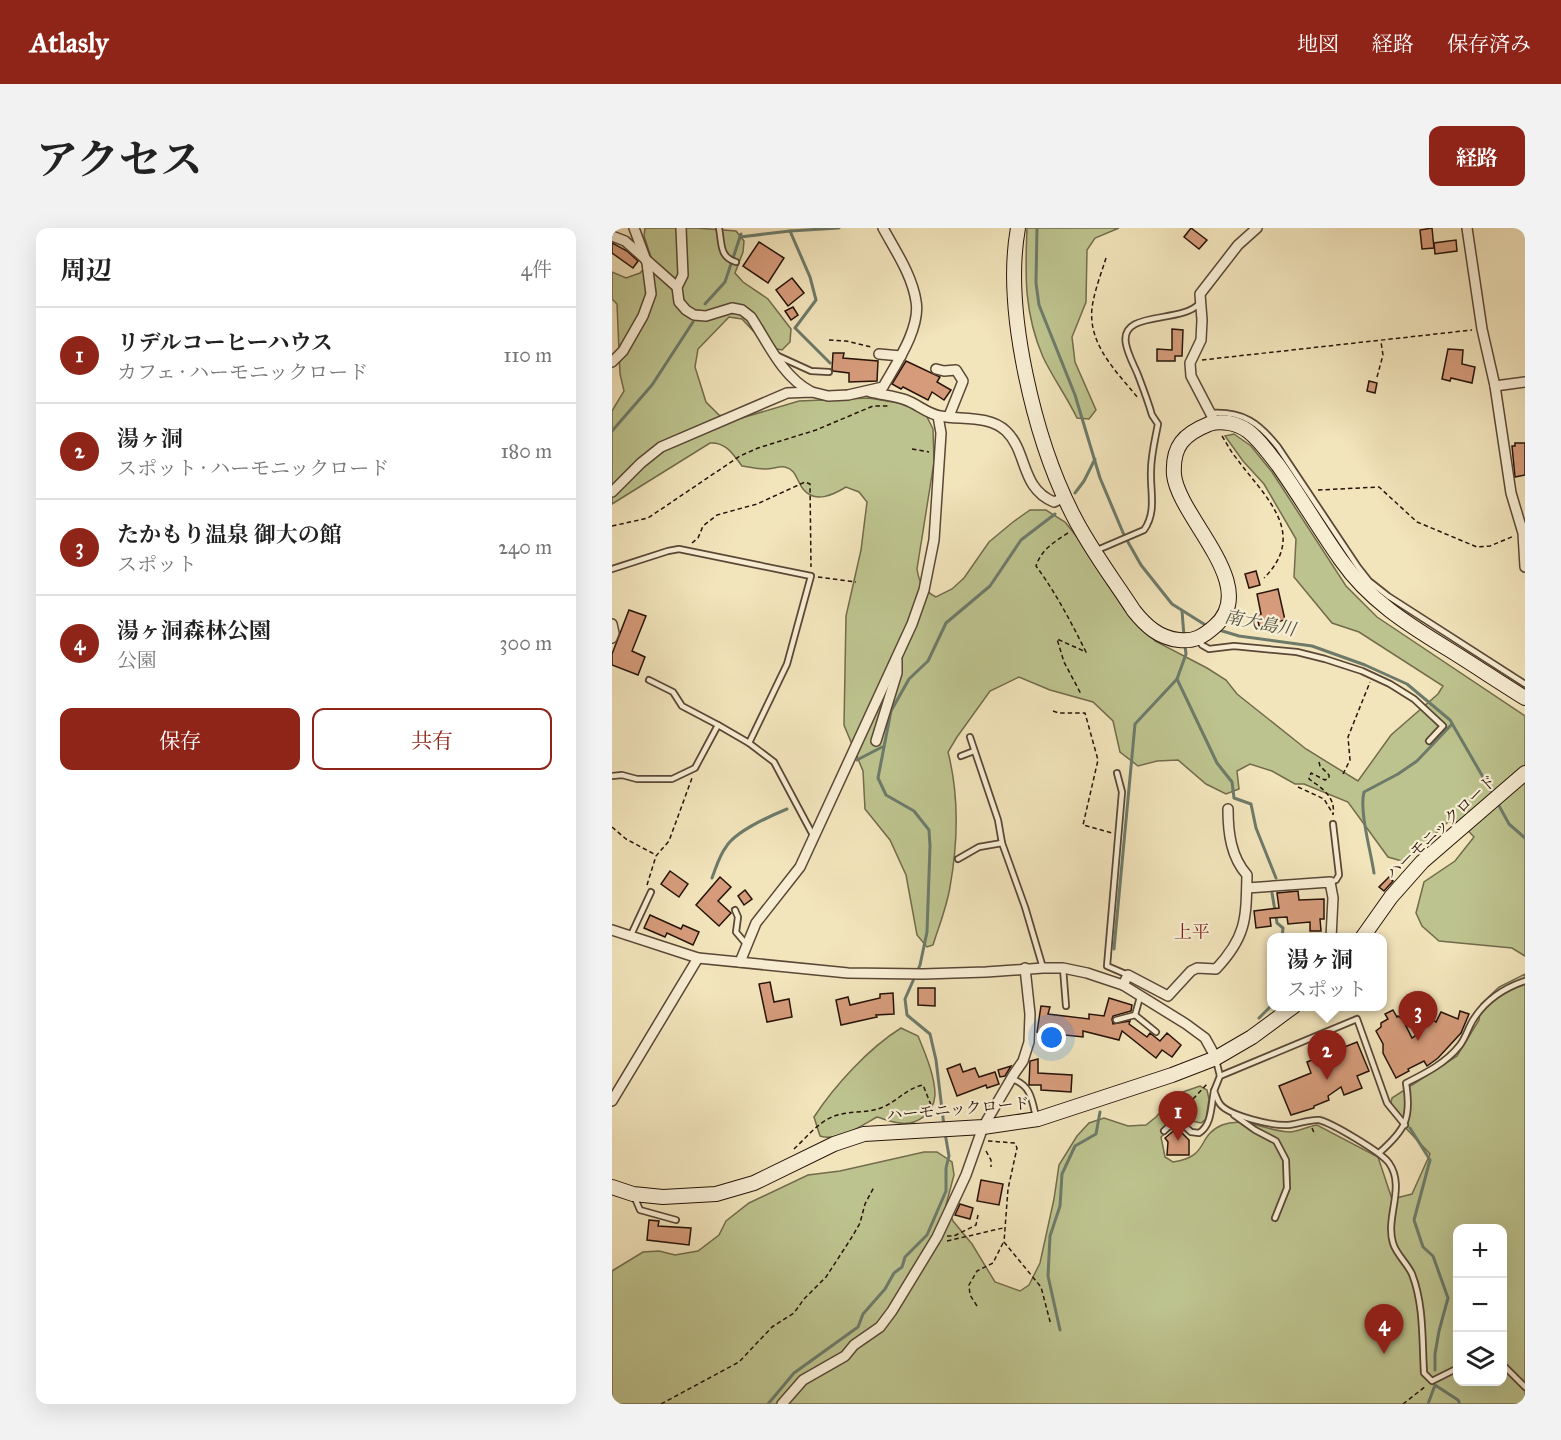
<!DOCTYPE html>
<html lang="ja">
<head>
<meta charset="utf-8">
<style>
  :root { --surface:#fff; --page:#f2f2f2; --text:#222; --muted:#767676; --line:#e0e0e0; --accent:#8f2418 }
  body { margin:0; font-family:"IM FELL Great Primer","Noto Serif JP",serif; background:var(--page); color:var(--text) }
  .controls { position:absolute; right:18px; bottom:18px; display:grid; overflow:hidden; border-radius:12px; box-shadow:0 6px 24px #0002 }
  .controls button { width:54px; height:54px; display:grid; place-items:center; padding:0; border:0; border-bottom:2px solid var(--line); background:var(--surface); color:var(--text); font:30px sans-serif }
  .you { position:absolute; left:440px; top:810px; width:21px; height:21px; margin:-15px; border:4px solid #fff; border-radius:50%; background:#1a73e8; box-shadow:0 0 0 9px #1a73e833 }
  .badge { display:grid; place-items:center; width:39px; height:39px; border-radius:50%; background:var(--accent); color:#fff; font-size:20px; font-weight:700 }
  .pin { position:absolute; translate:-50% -50px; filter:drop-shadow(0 2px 3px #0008) }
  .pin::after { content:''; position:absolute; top:32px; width:21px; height:18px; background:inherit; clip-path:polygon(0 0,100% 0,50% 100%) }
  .popup { position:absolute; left:655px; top:705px; width:120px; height:78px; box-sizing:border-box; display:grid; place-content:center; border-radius:12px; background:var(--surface); filter:drop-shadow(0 2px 4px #0005); font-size:20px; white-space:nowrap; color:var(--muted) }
  .popup b { font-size:22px; color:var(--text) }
  .popup::after { content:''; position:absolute; left:50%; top:100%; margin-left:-12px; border:12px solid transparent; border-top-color:var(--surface) }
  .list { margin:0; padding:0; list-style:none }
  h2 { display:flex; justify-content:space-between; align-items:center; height:78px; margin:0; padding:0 24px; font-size:26px }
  h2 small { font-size:20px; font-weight:400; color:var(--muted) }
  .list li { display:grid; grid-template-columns:39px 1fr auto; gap:18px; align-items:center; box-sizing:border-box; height:96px; padding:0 24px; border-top:2px solid var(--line) }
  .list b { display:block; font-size:22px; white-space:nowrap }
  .list p { margin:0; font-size:20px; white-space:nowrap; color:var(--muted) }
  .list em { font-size:20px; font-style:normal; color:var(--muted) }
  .actions { display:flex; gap:12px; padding:18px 24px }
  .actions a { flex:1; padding:14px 0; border:2px solid var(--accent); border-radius:12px; text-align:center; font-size:21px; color:var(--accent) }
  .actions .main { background:var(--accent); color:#fff }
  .icon { flex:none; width:33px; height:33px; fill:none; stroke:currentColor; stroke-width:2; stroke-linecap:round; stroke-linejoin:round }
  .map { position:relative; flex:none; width:913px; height:1176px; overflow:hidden; border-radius:12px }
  header { display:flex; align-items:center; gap:36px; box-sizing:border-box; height:84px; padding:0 30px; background:var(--accent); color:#fff }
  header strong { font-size:28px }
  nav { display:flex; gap:33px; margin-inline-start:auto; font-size:21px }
  .intro { display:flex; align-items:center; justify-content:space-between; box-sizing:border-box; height:144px; padding:0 36px }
  h1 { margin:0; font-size:42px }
  .button { padding:15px 27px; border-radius:12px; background:var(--accent); color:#fff; font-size:21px; font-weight:700 }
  main { display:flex; gap:36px; padding:0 36px }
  aside { flex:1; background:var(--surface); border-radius:12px; box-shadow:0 6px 24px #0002 }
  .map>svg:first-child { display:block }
  .green { fill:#bdc38e; stroke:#726b4c; stroke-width:1.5; fill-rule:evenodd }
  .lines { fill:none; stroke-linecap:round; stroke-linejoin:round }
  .stream { stroke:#6d7a6a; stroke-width:3 }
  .building { fill:#d59b7a; stroke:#271309; stroke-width:1.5 }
  .lane-casing { stroke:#5a4736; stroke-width:8 }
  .street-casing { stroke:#5a4736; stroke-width:12 }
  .secondary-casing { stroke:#271309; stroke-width:16 }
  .path { stroke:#271309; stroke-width:1.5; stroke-dasharray:4.5 3; stroke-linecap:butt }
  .lane { stroke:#f7edd3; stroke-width:4.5 }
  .street { stroke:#f7edd3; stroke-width:9 }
  .secondary { stroke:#f7edd3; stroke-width:14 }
  .labels { text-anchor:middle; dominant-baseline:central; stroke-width:4.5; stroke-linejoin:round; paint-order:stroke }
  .street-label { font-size:16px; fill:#271309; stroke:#f7edd3 }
  .water-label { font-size:18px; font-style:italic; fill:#504f41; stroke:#f7edd3 }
  .neighbourhood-label { font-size:18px; fill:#7a1f14; stroke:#f7edd3 }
</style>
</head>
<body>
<header>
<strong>Atlasly</strong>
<nav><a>地図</a><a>経路</a><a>保存済み</a></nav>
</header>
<div class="intro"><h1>アクセス</h1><a class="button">経路</a></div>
<main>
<aside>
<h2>周辺<small>4件</small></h2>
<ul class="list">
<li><span class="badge">1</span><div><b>リデルコーヒーハウス</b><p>カフェ · ハーモニックロード</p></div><em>110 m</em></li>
<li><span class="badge">2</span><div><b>湯ヶ洞</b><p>スポット · ハーモニックロード</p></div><em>180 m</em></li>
<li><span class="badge">3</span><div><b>たかもり温泉 御大の館</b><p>スポット</p></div><em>240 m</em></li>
<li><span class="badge">4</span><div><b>湯ヶ洞森林公園</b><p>公園</p></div><em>300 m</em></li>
</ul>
<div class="actions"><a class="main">保存</a><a>共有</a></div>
</aside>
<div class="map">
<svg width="913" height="1176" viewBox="0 0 913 1176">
  <rect width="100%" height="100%" fill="#f2e4bb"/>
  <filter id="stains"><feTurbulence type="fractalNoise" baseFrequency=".00333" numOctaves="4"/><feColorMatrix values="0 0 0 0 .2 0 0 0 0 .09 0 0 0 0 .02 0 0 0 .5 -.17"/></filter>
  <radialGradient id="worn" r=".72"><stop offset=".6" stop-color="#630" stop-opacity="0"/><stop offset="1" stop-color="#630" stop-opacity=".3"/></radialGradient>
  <g class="green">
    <path d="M 33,0 L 84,0 L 124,3 L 132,13 L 131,24 L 123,45 L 131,54 L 156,71 L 179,101 L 178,114 L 170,122 L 156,119 L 130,91 L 117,89 L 86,121 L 83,139 L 94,174 L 107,187 L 123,192 L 187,173 L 257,170 L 287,175 L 313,185 L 321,201 L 322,234 L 305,341 C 307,355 312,363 324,369 L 340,361 L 352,350 L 377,314 L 401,294 L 418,282 L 434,282 L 453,294 L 477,324 L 503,366 L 543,413 L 595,440 L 614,452 L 625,466 L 694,521 L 746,553 L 779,507 L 826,466 L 831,458 L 747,404 L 720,395 L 682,349 L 684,311 L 652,256 L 631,233 L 613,208 L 622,206 L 639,218 L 660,244 L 734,358 L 765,389 L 913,488 L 913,728 L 900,720 L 827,713 L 810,698 L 804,685 L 812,654 L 843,633 L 862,609 L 848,594 L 836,594 L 793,634 L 776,629 L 736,574 L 692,556 L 683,556 L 660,543 L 638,536 L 625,543 L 627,561 L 614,566 L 594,556 L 566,532 L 545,533 L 526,538 L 508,524 L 501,493 L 481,474 L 438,462 L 407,449 L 378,463 L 345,509 L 336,524 C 347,567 346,614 338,659 C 335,678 327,698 321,717 L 315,719 L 305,707 L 294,647 L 278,612 L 253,581 L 251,543 L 232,497 L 234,388 L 249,322 L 255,274 L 247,264 L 234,259 C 221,267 203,276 191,261 C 184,252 185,242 173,239 C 167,238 160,241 154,241 C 146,241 138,239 130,238 C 121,226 114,214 98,215 L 0,276 L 0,183 L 12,163 L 8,146 L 5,76 L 0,71 L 0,44 L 14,50 L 28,45 L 40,32 L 32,8 Z"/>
    <path d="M 415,0 L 507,0 L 483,10 L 475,22 L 474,74 L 460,109 L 463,134 L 484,182 L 477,191 L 465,190 C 455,169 441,150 431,129 C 412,85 413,47 415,0 Z"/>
    <path d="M 913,746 L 913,1176 L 0,1176 L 0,1043 L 31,1024 L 47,1023 L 63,1027 L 86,1023 L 107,1007 L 114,993 L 137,975 L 196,947 L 228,943 L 312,924 L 325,924 L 340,934 L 342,947 L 334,977 L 341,993 L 360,1016 L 383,1054 L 408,1063 L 417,1057 L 428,1035 L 442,971 L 447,937 L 465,908 L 477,895 L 492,890 L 516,898 L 534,897 L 544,889 L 565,866 L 588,858 L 595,862 L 597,871 L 594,891 L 589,895 L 575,892 L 566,895 L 549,909 L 553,929 L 561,934 C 598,929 584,908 610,897 C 633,888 657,904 678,904 C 686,904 696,898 705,897 L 766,929 L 780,971 L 800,966 L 818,926 L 777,882 L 780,870 L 845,828 L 867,792 L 869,776 L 887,759 ZM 846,1000 L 891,1000 L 891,1154 L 846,1154 Z"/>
    <path d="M 289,800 L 306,808 C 313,825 323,848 323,867 C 322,885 305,898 287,895 C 280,894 272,891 265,889 C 249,898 226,914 208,908 L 202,889 C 223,857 257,820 289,800 Z"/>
  </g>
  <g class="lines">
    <g class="stream">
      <polyline points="425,0 424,55 427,77 463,167 488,250 512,307 529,337 560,376 595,398"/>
      <polyline points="178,3 198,49 204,72 183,100 218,135"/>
      <polyline points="128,9 178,3 227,0"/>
      <polyline points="93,76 113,54 129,6"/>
      <polyline points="0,203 40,157 81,94"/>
      <polyline points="463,265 472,253 483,231"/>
      <polyline points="570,383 572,408"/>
      <polyline points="607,402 627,408 700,418 753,437 795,456 838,492 882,568"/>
      <polyline points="565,451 605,535 620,554 622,570 639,576 644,600 664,650"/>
      <polyline points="245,532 270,519"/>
      <polyline points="885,574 897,596 913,610"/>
      <path d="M 762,645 C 759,624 747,583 752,564 L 786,546 L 805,533 L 840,496"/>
      <path d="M 100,650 C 104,640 107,628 114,619 C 123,604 158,588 175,581"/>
      <polyline points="660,665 665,695 671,700 670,710"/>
      <polyline points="502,721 523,496 565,451 574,426 573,418"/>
      <polyline points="647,790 660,777"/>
      <polyline points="332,898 324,832 318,806 295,787 293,771 308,737 315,704 318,618 317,602 302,583 274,567 266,550 279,483 297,451 316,433 334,395 378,358 409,312 443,286"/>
      <polyline points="798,900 818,932 802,992 811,1019 821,1028 836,1070 827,1103 823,1126 823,1142"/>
      <polyline points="448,1102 436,1048 438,1008 448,978 450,946 463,918 484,906 488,884"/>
      <polyline points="156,1176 182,1145 246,1099 251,1086 273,1061 282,1045 290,1039 293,1029 315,1007 334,963 334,940 337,928 333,905"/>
      <polyline points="816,1176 823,1157 846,1172 848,1176"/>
    </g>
  </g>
  <g class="building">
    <polygon points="579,0 595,12 587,21 572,9"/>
    <polygon points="820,0 822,20 810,21 808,2"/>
    <polygon points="844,12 845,23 823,26 822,15"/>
    <polygon points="147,14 172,30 156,55 131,38"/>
    <polygon points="0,15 15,23 26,33 21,40 0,25"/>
    <polygon points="180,50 192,65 176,78 164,62"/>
    <polygon points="181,79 186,87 179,92 173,83"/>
    <polygon points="560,101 571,102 570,128 563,128 563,133 545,133 545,121 560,122"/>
    <polygon points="836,121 851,122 850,136 863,139 860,155 839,150 838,153 830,151"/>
    <polygon points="221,125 232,125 231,130 266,133 265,153 237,154 237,145 221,143 220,141"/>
    <polygon points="294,133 328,149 325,154 339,162 332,172 320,164 316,172 291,159 289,161 280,156"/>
    <polygon points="757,153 765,155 763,165 755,163"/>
    <polygon points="903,215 913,215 913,247 903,249 900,218 903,218"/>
    <polygon points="644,343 648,357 637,360 633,346"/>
    <polygon points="666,361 673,392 647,398 645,387 649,386 645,366"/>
    <polygon points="17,382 34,388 20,423 33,429 26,447 0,437 0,426"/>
    <polygon points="58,643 76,656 67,669 49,656"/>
    <polygon points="108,649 119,659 106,673 119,685 107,698 84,677"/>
    <polygon points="777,649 781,653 772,663 767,659"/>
    <polygon points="133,662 140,671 132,677 126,668"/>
    <polygon points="686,663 687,672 712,671 712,691 708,691 709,703 698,703 698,694 676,696 675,689 658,690 659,698 644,700 642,683 667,680 665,665"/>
    <polygon points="38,687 69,701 71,697 87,704 81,717 55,705 53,709 32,700"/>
    <polygon points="158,754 162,774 177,771 180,789 155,794 147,756"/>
    <polygon points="306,760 323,760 323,778 306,777"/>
    <polygon points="281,765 282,786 264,787 265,789 229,797 224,772 236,769 238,777 268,770 268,766"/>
    <polygon points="497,770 520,777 519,783 501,788 500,791 501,796 518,793 517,796 535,809 538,805 548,813 555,805 569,817 560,829 550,822 544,830 510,803 507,812 471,803 471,809 425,804 429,778 438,779 436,786 477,791 477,786 492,788"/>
    <polygon points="781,782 785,789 786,788 791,792 800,810 811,802 820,791 824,794 829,784 846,791 848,783 857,786 849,805 826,830 815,838 812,833 796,841 797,843 784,850 771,825 771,816 764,803 769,799 769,795 776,791 773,786"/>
    <polygon points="745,814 757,843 745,848 750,860 732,867 729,859 716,868 717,872 702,878 702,880 679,887 667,858 699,845 695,834"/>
    <polygon points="426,831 426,845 460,847 459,864 429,862 429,857 417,857 418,833"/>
    <polygon points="348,836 351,844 363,840 367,849 383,844 387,856 375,860 374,857 345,868 335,841"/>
    <polygon points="399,838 393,848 388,849 386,842"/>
    <polygon points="565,900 577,912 577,927 555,927 556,914 553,910"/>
    <polygon points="369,952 391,956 387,977 365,973"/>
    <polygon points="348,976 361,980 358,991 343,987"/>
    <polygon points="37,992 47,993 46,998 79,1000 77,1017 35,1012"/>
  </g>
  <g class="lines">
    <g class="lane-casing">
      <g id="lane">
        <path d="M 107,0 C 110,15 107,29 124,34"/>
        <polyline points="166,128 199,143 217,144"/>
        <path d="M 599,185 C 631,183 647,195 666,219 L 746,339 L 757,353 L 776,368 L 913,456"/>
        <path d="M 483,323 L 532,302 C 545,284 538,263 539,243 C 539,227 543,212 546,196 L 540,187 C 536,173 531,160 526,147 C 522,137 516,127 514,116 C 507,82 568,96 587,76"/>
        <polyline points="0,341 56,323 67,321 199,348 175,436 137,515"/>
        <polyline points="586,411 590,417 597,421 622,418 685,424 713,431 750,443 778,456 802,471 831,498 817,513"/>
        <polyline points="37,452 61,464 70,478 106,497"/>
        <polyline points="358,509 386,592 390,615 413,679 431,740"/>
        <polyline points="349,528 362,523"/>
        <polyline points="505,545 510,564 495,738 516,747"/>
        <polyline points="0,548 10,547 25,551 60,551 83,540 106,497 137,515 162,534 202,609"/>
        <polyline points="346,631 367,619 390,615"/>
        <polyline points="719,654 724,652 727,647 721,596"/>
        <polyline points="123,682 126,689 124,704 135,717"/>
        <polyline points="18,709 39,664"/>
        <polyline points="451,740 454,778"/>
        <polyline points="528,769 523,787 544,804"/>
        <polyline points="504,792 523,787"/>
        <path d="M 604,832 L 608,848 L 602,863 C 604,867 605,872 608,876 C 617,888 661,898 676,897 C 686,896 698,891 707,892 C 720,895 769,924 777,935 C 794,959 773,989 781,1015 C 784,1026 795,1035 800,1046 C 812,1077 810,1112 812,1145 L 820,1153 L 846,1140"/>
        <polyline points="608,848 745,791 775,875 793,897"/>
        <path d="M 400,851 C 419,857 420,872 424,889"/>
        <polyline points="622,887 643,902 664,913 674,932 675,960 663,990"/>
        <path d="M 552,903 L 565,891 L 579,904 L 587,905 C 600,897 599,878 602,863"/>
        <path d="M 767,925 C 793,902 800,891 794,855 C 814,845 834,835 848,817 C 854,809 856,800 861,792 C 873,773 892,760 913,753"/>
        <polyline points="22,968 28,982 64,992"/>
        <polyline points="891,1137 913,1159"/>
      </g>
    </g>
    <g class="street-casing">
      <g id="street">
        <path d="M 69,0 L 71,47 L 65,59 L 67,74 L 74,82 L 82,87 L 94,88 L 120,80 L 130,82 L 139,89 C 156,115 170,148 198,163"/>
        <polyline points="855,0 870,101 883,158 899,265 911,305 913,339"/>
        <polyline points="0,8 13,13 65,59"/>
        <polyline points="267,126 289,128"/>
        <polyline points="0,134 11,123 31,88 39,66 35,35 22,0"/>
        <polyline points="324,141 332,143 344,142 351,153 337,188"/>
        <polyline points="883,158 913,154"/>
        <path d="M 258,164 C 270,167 283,168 294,172 C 305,176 316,186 328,188 C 349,192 377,187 394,203 C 416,224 408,260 442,274 L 453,269"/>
        <polyline points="603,194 579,148 578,135 589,112 590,92 588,66 626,17 645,0"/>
        <path d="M 0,264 L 29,235 L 49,219 L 175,165 L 200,164 L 216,168 L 236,167 L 271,159 C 284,136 309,100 304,73 C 300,47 283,22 271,0"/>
        <polyline points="0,396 2,405 0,410"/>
        <polyline points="264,513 285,445 285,432"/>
        <polyline points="635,660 718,654 721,670 719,710"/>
        <polyline points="0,702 86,730 236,745 311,746 374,744 431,740 451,740 475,745 511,757 574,796 593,810 604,830"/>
        <polyline points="128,734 144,695 188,639 300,396 312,362 322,312 329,205 326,188"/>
        <path d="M 511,757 L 516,747 L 556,768 L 579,743 L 585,740 L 604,741 C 635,708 634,690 635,647 C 619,629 616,605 616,581"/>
        <polyline points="0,873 86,730"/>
        <polyline points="170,1176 191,1152 233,1128 242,1117 268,1099 280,1083 325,1009 354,947 371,899 402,846 411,833 417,814 418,786 413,740"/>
      </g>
    </g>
    <g class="secondary-casing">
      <g id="secondary">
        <path d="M 406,0 C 391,82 423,213 461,287 C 478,321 502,352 522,383 C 534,398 547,410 567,412 C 582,414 592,408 603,398 C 649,358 567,290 562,247 C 560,218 572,206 597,196 C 609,192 625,195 636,203 C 648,212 657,226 666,237 C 688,268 707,301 729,332 C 757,372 795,396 836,421 C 862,437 887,454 913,470"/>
        <polyline points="750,710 779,669 810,634 913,545"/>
        <polyline points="0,959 21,966 51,969 104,966 142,955 222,916 252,906 371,899 426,891 560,847 604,830 640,809 682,778"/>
      </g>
    </g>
    <g class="path">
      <path d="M 494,30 C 489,46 482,64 480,80 C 476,117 505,144 526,170"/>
      <polyline points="217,112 234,113 259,119"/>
      <polyline points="590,132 860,102"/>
      <polyline points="765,149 771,127 769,114"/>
      <path d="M 610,208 C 615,216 619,224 625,231 C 652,268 697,305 652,350"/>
      <polyline points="300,221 317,224"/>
      <polyline points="706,262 767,259 805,294 865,319 878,318 902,308"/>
      <polyline points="0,298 36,290 128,228 146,220 204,202 261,178 276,178"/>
      <path d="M 456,305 C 442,314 429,322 424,338 C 444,365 459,394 474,424 L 445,411 L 452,434 L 469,466"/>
      <polyline points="80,315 86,310 91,298 105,287 145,276 193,254 198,256 199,339"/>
      <polyline points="206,349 244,354"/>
      <polyline points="441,483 447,485 473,485 486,532 471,597 500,605"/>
      <path d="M 707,534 L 708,538 L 717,547 L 717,550 L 713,552 L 699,545 L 697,551 C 710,560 724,569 721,587"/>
      <polyline points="731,546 738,532 736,509 758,454"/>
      <polyline points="686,559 712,571 721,586"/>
      <polyline points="0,599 14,611 44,627"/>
      <polyline points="35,657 44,628 57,613 80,550"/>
      <polyline points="581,871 596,855"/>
      <polyline points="700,900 703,907"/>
      <polyline points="376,913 403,915 405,920 396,961 392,1014 429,1059 439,1097"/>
      <path d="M 182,921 C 196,908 210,889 230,886 C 243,883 258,885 271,879 C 286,873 293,861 311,857 L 319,877"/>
      <polyline points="374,923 379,932 379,939"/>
      <polyline points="335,1008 342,1008 364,997 366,987"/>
      <polyline points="335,1013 391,1000"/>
      <polyline points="365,1078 358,1067 357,1057 365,1043 381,1035 391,1015"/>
      <polyline points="49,1176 127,1134 160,1099 182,1085 192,1071 214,1049 240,1009 248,995 253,976 262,959"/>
      <polyline points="791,1176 814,1158"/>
    </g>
    <use href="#lane" class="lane"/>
    <use href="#street" class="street"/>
    <use href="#secondary" class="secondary"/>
  </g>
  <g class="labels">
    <g class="street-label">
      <text transform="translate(829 599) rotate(-43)">ハーモニックロード</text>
      <text transform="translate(346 881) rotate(-5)">ハーモニックロード</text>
    </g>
    <g class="water-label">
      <text transform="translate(648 395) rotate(11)">南大島川</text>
    </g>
    <g class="neighbourhood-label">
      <text x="580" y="704">上平</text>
    </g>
  </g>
  <rect width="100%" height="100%" filter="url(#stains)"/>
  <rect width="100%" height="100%" fill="url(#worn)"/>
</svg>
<div class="controls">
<button>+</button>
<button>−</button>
<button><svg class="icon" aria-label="layers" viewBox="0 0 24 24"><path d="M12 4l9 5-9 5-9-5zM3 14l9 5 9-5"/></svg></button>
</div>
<div class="you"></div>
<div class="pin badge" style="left:566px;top:913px">1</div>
<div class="pin badge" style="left:715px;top:852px">2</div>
<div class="popup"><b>湯ヶ洞</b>スポット</div>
<div class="pin badge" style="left:806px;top:813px">3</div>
<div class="pin badge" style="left:772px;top:1126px">4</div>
</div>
</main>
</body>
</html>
